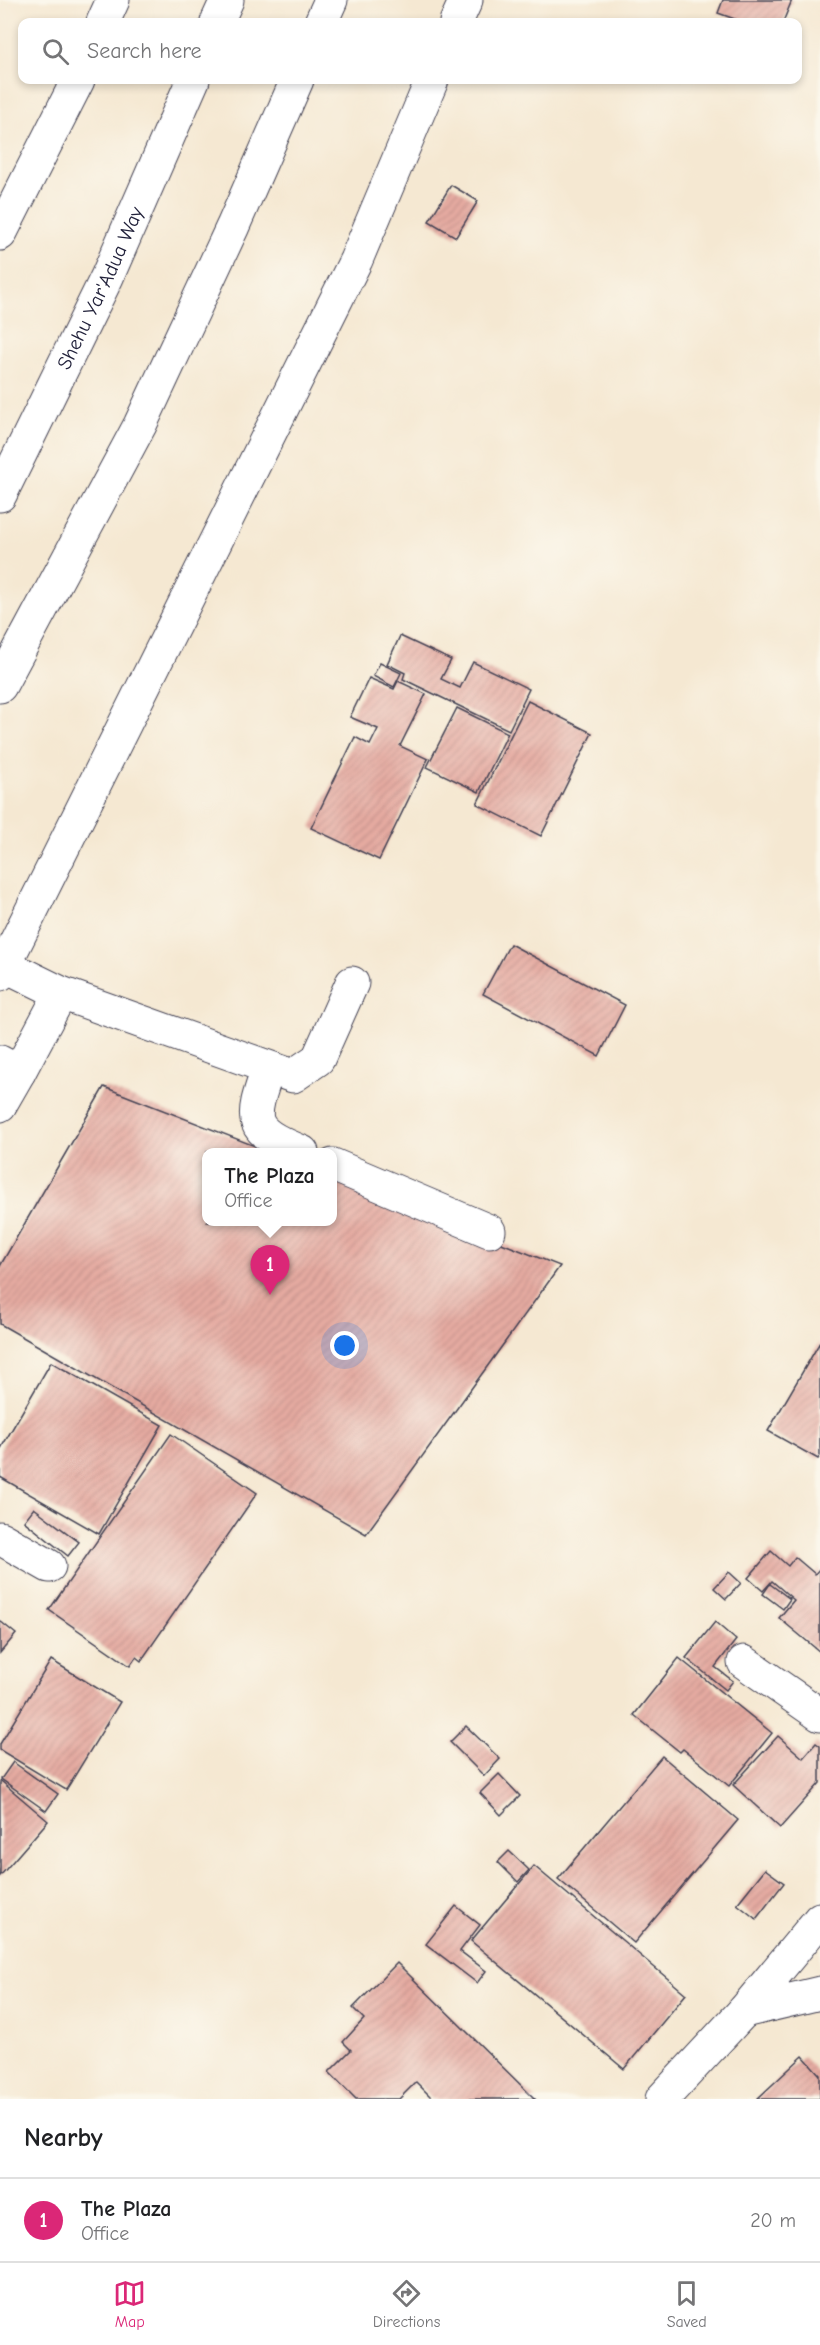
<!DOCTYPE html>
<html lang="en">
<head>
<meta charset="utf-8">
<style>
  :root { --surface:#fff; --page:#f6f6f6; --text:#202124; --muted:#757577; --line:#e0e0e0; --accent:#db2777 }
  body { margin:0; font-family:"Comic Neue",sans-serif; background:var(--page); color:var(--text) }
  .you { position:absolute; left:345px; top:1346px; width:21px; height:21px; margin:-15px; border:4px solid #fff; border-radius:50%; background:#1a73e8; box-shadow:0 0 0 9px #1a73e833 }
  .badge { display:grid; place-items:center; width:39px; height:39px; border-radius:50%; background:var(--accent); color:#fff; font-size:20px; font-weight:700 }
  .pin { position:absolute; translate:-50% -50px; filter:drop-shadow(0 2px 3px #0008) }
  .pin::after { content:''; position:absolute; top:32px; width:21px; height:18px; background:inherit; clip-path:polygon(0 0,100% 0,50% 100%) }
  .popup { position:absolute; left:202px; top:1148px; width:135px; height:78px; box-sizing:border-box; display:grid; place-content:center; border-radius:12px; background:var(--surface); filter:drop-shadow(0 2px 4px #0005); font-size:20px; white-space:nowrap; color:var(--muted) }
  .popup b { font-size:22px; color:var(--text) }
  .popup::after { content:''; position:absolute; left:50%; top:100%; margin-left:-12px; border:12px solid transparent; border-top-color:var(--surface) }
  .list { margin:0; padding:0; list-style:none }
  h2 { display:flex; justify-content:space-between; align-items:center; height:78px; margin:0; padding:0 24px; font-size:26px }
  h2 small { font-size:20px; font-weight:400; color:var(--muted) }
  .list li { display:grid; grid-template-columns:39px 1fr auto; gap:18px; align-items:center; box-sizing:border-box; height:84px; padding:0 24px; border-top:2px solid var(--line) }
  .list b { display:block; font-size:22px; white-space:nowrap }
  .list p { margin:0; font-size:20px; white-space:nowrap; color:var(--muted) }
  .list em { font-size:20px; font-style:normal; color:var(--muted) }
  .icon { flex:none; width:33px; height:33px; fill:none; stroke:currentColor; stroke-width:2; stroke-linecap:round; stroke-linejoin:round }
  .map { position:relative; flex:none; width:820px; height:2099px; overflow:hidden }
  .search { position:absolute; background:var(--surface); box-shadow:0 3px 9px #0003; left:18px; right:18px; top:18px; height:66px; display:flex; align-items:center; gap:15px; box-sizing:border-box; padding:0 21px; border-radius:12px; color:var(--muted); font-size:22px }
  .sheet { height:162px; background:var(--surface) }
  nav { display:flex; justify-content:space-around; align-items:center; box-sizing:border-box; height:84px; border-top:2px solid var(--line); background:var(--surface); font-size:16px; color:var(--muted) }
  nav a { display:grid; justify-items:center; gap:3px }
  nav .on { color:var(--accent) }
  .map>svg:first-child { display:block }
  .building { fill:url(#building-hatch) }
  .lines { fill:none; stroke-linecap:round; stroke-linejoin:round }
  .minor-casing { stroke:#424052; stroke-width:35 }
  .highway-casing { stroke:#424052; stroke-width:35 }
  .minor { stroke:#fff; stroke-width:33 }
  .highway { stroke:#fff; stroke-width:33 }
  .labels { text-anchor:middle; dominant-baseline:central; stroke-width:4.5; stroke-linejoin:round; paint-order:stroke }
  .street-label { font-size:20px; fill:#22223b; stroke:#fbf7ec }
</style>
</head>
<body>
<div class="map">
<svg width="820" height="2099" viewBox="0 0 820 2099">
  <defs>
    <pattern id="building-hatch" width="6" height="6" patternUnits="userSpaceOnUse" patternTransform="scale(1.5)"><rect width="6" height="6" fill="#e5aaa0"/><path d="M-1 1l2-2M0 6l6-6M5 7l2-2" fill="none" stroke="#c4928b"/></pattern>
  </defs>
  <rect width="100%" height="100%" fill="#fbf7ec"/>
  <filter id="ink" filterUnits="userSpaceOnUse"><feTurbulence type="fractalNoise" baseFrequency=".0167" numOctaves="2"/><feDisplacementMap in="SourceGraphic" scale="12" xChannelSelector="R" yChannelSelector="G"/><feConvolveMatrix kernelMatrix="1 2 1 2 8 2 1 2 1" color-interpolation-filters="sRGB"/></filter>
  <filter id="wash" filterUnits="userSpaceOnUse"><feTurbulence type="fractalNoise" baseFrequency=".008" numOctaves="4" result="noise"/><feDisplacementMap in="SourceGraphic" scale="24" xChannelSelector="R" yChannelSelector="G"/><feGaussianBlur stdDeviation="1.35" result="paint"/><feColorMatrix in="noise" values="0 0 0 0 0 0 0 0 0 0 0 0 0 0 0 0 0 1.4 0 .05"/><feComposite in="paint" operator="in"/></filter>
  <g filter="url(#wash)">
    <rect width="100%" height="100%" fill="#f5e8d2"/>
    <g id="blocks">
      <g class="building">
        <polygon points="723,0 792,0 783,22 743,22 718,13"/>
        <polygon points="451,185 478,201 456,237 429,221"/>
        <polygon points="400,636 451,660 441,679 460,688 473,662 529,689 509,730 403,679 405,673 387,664"/>
        <polygon points="380,663 401,673 394,687 373,676"/>
        <polygon points="369,678 394,689 398,681 426,694 400,746 428,759 379,860 311,828 355,737 370,745 378,729 350,717"/>
        <polygon points="528,701 592,733 541,836 477,804"/>
        <polygon points="457,708 508,733 479,792 427,767"/>
        <polygon points="510,944 625,1005 599,1056 483,994"/>
        <polygon points="104,1087 270,1152 207,1152 207,1222 333,1222 333,1177 560,1266 366,1534 0,1324 0,1266"/>
        <polygon points="820,1342 820,1456 818,1459 768,1431"/>
        <polygon points="51,1362 162,1425 99,1534 0,1477 0,1450"/>
        <polygon points="171,1434 257,1493 141,1661 136,1657 130,1666 49,1610"/>
        <polygon points="34,1508 79,1542 68,1556 24,1521"/>
        <polygon points="771,1551 788,1566 795,1557 815,1574 820,1568 820,1652 779,1618 794,1600 772,1581 763,1591 748,1578"/>
        <polygon points="729,1572 741,1583 726,1599 714,1588"/>
        <polygon points="770,1584 790,1599 783,1609 763,1594"/>
        <polygon points="0,1621 16,1634 0,1653"/>
        <polygon points="715,1622 736,1640 715,1667 733,1681 726,1690 686,1658"/>
        <polygon points="679,1658 772,1733 729,1786 683,1749 680,1752 634,1715"/>
        <polygon points="51,1660 120,1702 66,1790 0,1750 0,1744"/>
        <polygon points="466,1726 500,1759 484,1776 450,1742"/>
        <polygon points="778,1736 803,1758 816,1743 820,1746 820,1783 780,1828 733,1785"/>
        <polygon points="662,1756 738,1820 634,1943 558,1879"/>
        <polygon points="13,1762 58,1794 46,1811 1,1779"/>
        <polygon points="499,1774 520,1796 501,1815 480,1793"/>
        <polygon points="1,1781 48,1821 0,1876 0,1782"/>
        <polygon points="509,1851 529,1870 518,1882 498,1862"/>
        <polygon points="534,1866 686,1994 624,2069 471,1941"/>
        <polygon points="765,1869 784,1883 756,1919 737,1904"/>
        <polygon points="456,1906 480,1925 460,1951 486,1971 477,1983 426,1944"/>
        <polygon points="397,1963 535,2099 433,2099 416,2082 399,2099 356,2099 329,2072 351,2050 343,2042 364,2019 353,2008"/>
        <polygon points="803,2056 820,2075 820,2099 757,2099"/>
      </g>
    </g>
  </g>
  <g filter="url(#ink)">
    <use href="#blocks" fill-opacity="0" stroke="#424052" stroke-width="1.5"/>
    <g class="lines">
      <g class="minor-casing">
        <g id="minor">
          <polyline points="321,22 331,0"/>
          <polyline points="456,22 466,0"/>
          <polyline points="0,686 140,425 233,226 297,80"/>
          <polyline points="4,965 61,993 19,1072"/>
          <polyline points="0,974 356,260 432,80"/>
          <polyline points="61,993 293,1076 318,1059 352,983"/>
          <polyline points="0,1062 19,1072 0,1105"/>
          <path d="M 268,1069 C 250,1122 247,1130 302,1152"/>
          <polyline points="333,1165 489,1231"/>
          <polyline points="0,1538 49,1566"/>
          <polyline points="744,1662 820,1715"/>
          <polyline points="744,2011 820,1993"/>
          <polyline points="662,2099 744,2011 820,1919"/>
        </g>
      </g>
      <g class="highway-casing">
        <g id="highway">
          <polyline points="103,22 113,0"/>
          <polyline points="217,22 227,0"/>
          <polyline points="0,234 78,80"/>
          <path id="s1" d="M 0,495 L 107,277 L 193,80"/>
        </g>
      </g>
      <use href="#minor" class="minor"/>
      <use href="#highway" class="highway"/>
    </g>
  </g>
  <g class="labels">
    <g class="street-label">
      <text stroke="none"><textPath href="#s1" startOffset="230">Shehu Yar'Adua Way</textPath></text>
    </g>
  </g>
</svg>
<div class="you"></div>
<div class="pin badge" style="left:270px;top:1295px">1</div>
<div class="popup"><b>The Plaza</b>Office</div>
<div class="search"><svg class="icon" aria-label="search" viewBox="0 0 24 24"><circle cx="10" cy="10" r="6"/><path d="M15 15l6 6"/></svg>Search here</div>
</div>
<section class="sheet">
<h2>Nearby<small></small></h2>
<ul class="list">
<li><span class="badge">1</span><div><b>The Plaza</b><p>Office</p></div><em>20 m</em></li>
</ul>
</section>
<nav>
<a class="on"><svg class="icon" aria-label="map" viewBox="0 0 24 24"><path d="M3 6l6-2 6 2 6-2v14l-6 2-6-2-6 2zM9 4v14M15 6v14"/></svg>Map</a>
<a><svg class="icon" aria-label="directions" viewBox="0 0 24 24"><path d="M12 3l9 9-9 9-9-9zM9 14v-3h6M13 9l2 2-2 2"/></svg>Directions</a>
<a><svg class="icon" aria-label="saved" viewBox="0 0 24 24"><path d="M7 4h10v16l-5-4-5 4z"/></svg>Saved</a>
</nav>
</body>
</html>
